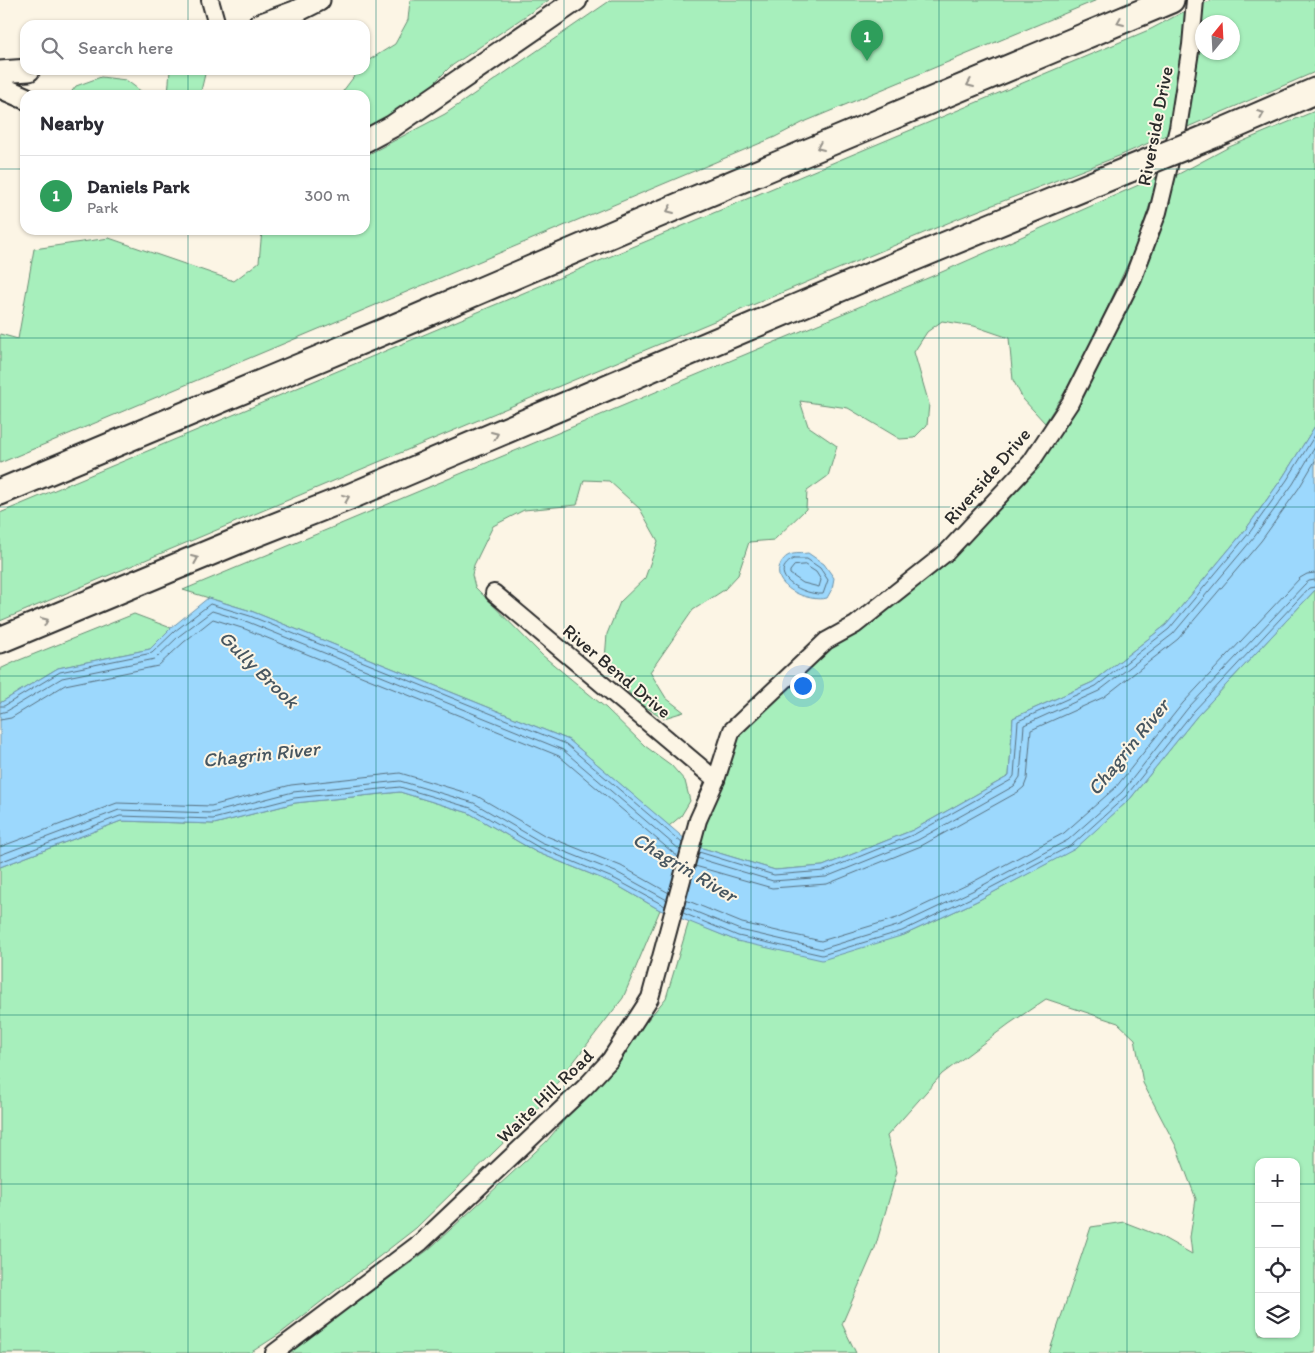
<!DOCTYPE html>
<html lang="en">
<head>
<meta charset="utf-8">
<style>
  :root { --surface:#fff; --page:#f2f2f3; --text:#2b2b33; --muted:#7c7c81; --line:#e1e1e2; --accent:#1a73e8 }
  body { margin:0; font-family:Itim,sans-serif; background:var(--page); color:var(--text) }
  .controls { position:absolute; right:15px; bottom:15px; display:grid; overflow:hidden; border-radius:10px; box-shadow:0 1px 4px #0004 }
  .controls button { width:45px; height:45px; display:grid; place-items:center; padding:0; border:0; border-bottom:1px solid var(--line); background:var(--surface); color:var(--text); font:25px sans-serif }
  .compass { position:absolute; left:1195px; top:15px; width:45px; height:45px; border-radius:50%; background:var(--surface); box-shadow:0 1px 4px #0004; rotate:18deg }
  .you { position:absolute; left:802px; top:685px; width:18px; height:18px; margin:-12px; border:4px solid #fff; border-radius:50%; background:#1a73e8; box-shadow:0 0 0 8px #1a73e833 }
  .badge { display:grid; place-items:center; width:32px; height:32px; border-radius:50%; background:var(--accent); color:#fff; font-size:16px; font-weight:700 }
  .pin { position:absolute; translate:-50% -41px; filter:drop-shadow(0 1px 2px #0008) }
  .pin::after { content:''; position:absolute; top:26px; width:18px; height:15px; background:inherit; clip-path:polygon(0 0,100% 0,50% 100%) }
  .list { margin:0; padding:0; list-style:none }
  h2 { display:flex; justify-content:space-between; align-items:center; height:65px; margin:0; padding:0 20px; font-size:21px }
  h2 small { font-size:16px; font-weight:400; color:var(--muted) }
  .list li { display:grid; grid-template-columns:32px 1fr auto; gap:15px; align-items:center; box-sizing:border-box; height:80px; padding:0 20px; border-top:1px solid var(--line) }
  .list b { display:block; font-size:19px; white-space:nowrap }
  .list p { margin:0; font-size:16px; white-space:nowrap; color:var(--muted) }
  .list em { font-size:16px; font-style:normal; color:var(--muted) }
  .icon { flex:none; width:28px; height:28px; fill:none; stroke:currentColor; stroke-width:2; stroke-linecap:round; stroke-linejoin:round }
  .map { position:relative; flex:none; width:1315px; height:1353px; overflow:hidden }
  .search { position:absolute; background:var(--surface); box-shadow:0 1px 4px #0004; left:20px; top:20px; width:350px; height:55px; display:flex; align-items:center; gap:12px; box-sizing:border-box; padding:0 18px; border-radius:15px; color:var(--muted); font-size:19px }
  .panel { position:absolute; background:var(--surface); box-shadow:0 1px 4px #0004; left:20px; top:90px; width:350px; height:145px; border-radius:15px }
  .map>svg:first-child { display:block }
  .green { fill:#a7efbc; stroke:#698d74; fill-rule:evenodd }
  .water { fill:#9cd8fd; stroke:#6f93a9 }
  .lines { fill:none; stroke-linecap:round; stroke-linejoin:round }
  .shore { stroke:#58707f; stroke-width:1 }
  .minor-casing { stroke:#2b2b2b; stroke-width:20 }
  .major-casing { stroke:#2b2b2b; stroke-width:25 }
  .highway-casing { stroke:#2b2b2b; stroke-width:29 }
  .minor { stroke:#fcf5e5; stroke-width:16 }
  .major { stroke:#fcf5e5; stroke-width:21 }
  .highway { stroke:#fcf5e5; stroke-width:25 }
  .highway-bridge-casing { stroke:#2b2b2b; stroke-width:29; stroke-linecap:butt }
  .highway-bridge { stroke:#fcf5e5; stroke-width:25 }
  .oneway { stroke:#949088 }
  .grid { fill:none; stroke:#0f766e; stroke-width:1; stroke-opacity:0.55 }
  .labels { text-anchor:middle; dominant-baseline:central; stroke-width:4; stroke-linejoin:round; paint-order:stroke }
  .street-label { font-size:19px; fill:#2b2b2b; stroke:#fcf5e5 }
  .water-label { font-size:20px; font-style:italic; fill:#475660; stroke:#fcf5e5 }
</style>
</head>
<body>
<div class="map">
<svg width="1315" height="1353" viewBox="0 0 1315 1353">
  <rect width="100%" height="100%" fill="#fcf5e5"/>
  <filter id="ink" filterUnits="userSpaceOnUse"><feTurbulence type="fractalNoise" baseFrequency=".02" numOctaves="2"/><feDisplacementMap in="SourceGraphic" scale="10" xChannelSelector="R" yChannelSelector="G"/><feConvolveMatrix kernelMatrix="1 2 1 2 8 2 1 2 1" color-interpolation-filters="sRGB"/></filter>
  <g filter="url(#ink)">
    <g class="green">
      <polygon points="410,0 549,0 450,67 417,100 365,129 365,95 340,95 359,70 365,70 366,62 395,44 408,20"/>
      <polygon points="611,0 1097,0 804,122 775,137 0,463 0,334 18,339 34,249 109,238 234,281 259,262 262,230 365,230 365,156 445,114"/>
      <path d="M 1212,0 L 1315,0 L 1315,72 L 1183,129 L 1200,5 ZM 1202,22 L 1232,22 L 1232,52 L 1202,52 Z"/>
      <polygon points="1187,10 1182,61 1169,134 1119,156 962,217 0,621 0,513 1151,29"/>
      <polygon points="170,70 206,70 200,95 168,95"/>
      <polygon points="101,77 126,80 146,95 69,95 76,86"/>
      <polygon points="1315,111 1315,426 1283,477 1246,529 1166,625 1093,682 1013,718 1009,776 913,830 823,866 775,870 699,847 736,735 831,648 875,618 1037,464 1166,208 1175,176 1229,147"/>
      <polygon points="1159,176 1137,244 1078,371 1045,423 1023,399 1013,380 1009,338 974,326 942,321 927,332 914,352 929,404 927,425 914,438 900,439 848,408 800,401 808,426 837,446 828,476 807,491 806,509 774,540 749,542 738,575 724,590 693,610 650,672 666,698 684,712 664,718 635,701 605,659 607,634 620,602 645,578 658,541 640,509 609,481 584,480 577,505 524,510 493,526 474,565 472,575 475,587 542,655 606,708 645,746 671,765 685,781 690,801 681,816 669,826 569,740 251,611 183,590 935,275"/>
      <path d="M 1315,590 L 1315,1353 L 1049,1353 L 1091,1227 L 1124,1222 L 1160,1236 L 1192,1254 L 1190,1237 L 1196,1199 L 1176,1146 L 1143,1083 L 1135,1039 L 1118,1023 L 1046,999 L 1009,1024 L 942,1074 L 887,1136 L 897,1172 L 875,1248 L 842,1324 L 856,1353 L 287,1353 L 428,1250 L 546,1142 L 666,998 L 689,921 L 737,941 L 904,935 L 977,901 L 1074,849 L 1130,799 L 1197,716 ZM 1259,1162 L 1296,1162 L 1296,1334 L 1259,1334 Z"/>
      <polygon points="134,614 171,628 150,649 58,668 0,703 0,669 17,661"/>
      <polygon points="400,792 469,813 536,852 613,883 660,910 623,998 534,1113 416,1228 281,1333 250,1353 0,1353 0,867 121,821 214,824 295,803"/>
    </g>
    <g class="water">
      <polygon points="1315,426 1315,590 1197,716 1130,799 1075,849 977,901 904,935 822,960 737,941 660,910 613,883 536,852 469,813 400,792 295,803 214,824 121,821 0,867 0,703 58,668 150,649 171,628 208,598 251,611 569,740 686,840 699,847 775,870 823,866 913,830 1009,776 1013,718 1093,682 1166,625 1246,529 1283,477"/>
      <path d="M 808,553 L 824,564 L 834,578 L 832,589 L 827,598 C 809,603 768,586 781,563 C 783,559 787,555 793,554 C 798,553 803,554 808,553 Z"/>
    </g>
    <g class="lines">
      <g class="shore">
        <path d="M 793,559 L 807,559 L 820,568 L 828,580 L 823,594 C 806,596 764,576 793,559 Z"/>
        <polygon points="805,565 816,572 821,580 819,587 803,583 790,574 790,571 794,566"/>
        <polyline points="0,706 4,706 60,672 152,653 175,631 210,604 250,616 566,744 682,843"/>
        <polyline points="0,713 7,711 62,678 155,659 179,636 212,611 248,622 563,750 680,850"/>
        <polyline points="0,720 11,718 65,685 158,666 184,642 213,619 245,629 559,756 678,857"/>
        <polyline points="0,847 117,803 211,806 291,785 400,773 477,796 544,835 621,866 669,893"/>
        <polyline points="699,852 774,875 824,871 915,834 1011,780 1014,776 1018,721 1096,686 1169,629 1250,532 1287,480 1315,435"/>
        <polyline points="0,855 119,810 212,813 293,792 400,781 474,803 541,842 618,873 667,900"/>
        <polyline points="697,858 773,881 826,877 918,840 1014,786 1020,777 1024,725 1099,691 1173,634 1255,536 1293,484 1315,447"/>
        <polyline points="0,862 120,816 213,819 294,798 400,787 471,808 538,847 615,879 665,906"/>
        <polyline points="695,866 772,888 827,884 921,846 1018,792 1024,787 1027,779 1031,730 1104,697 1178,639 1261,541 1299,488 1315,461"/>
        <polyline points="686,900 742,923 821,941 897,918 969,884 1064,833 1116,787 1183,703 1300,578 1307,574 1315,573"/>
        <polyline points="684,907 740,930 822,949 900,925 972,891 1068,840 1122,792 1188,708 1305,584 1309,581 1315,580"/>
        <polyline points="683,913 738,936 822,955 902,931 975,896 1072,845 1126,796 1193,712 1309,588 1315,587"/>
      </g>
      <g class="minor-casing">
        <g id="minor">
          <polyline points="210,0 217,25"/>
          <polyline points="494,593 716,780"/>
          <polyline points="274,1353 421,1242 585,1087 610,1060 650,998 698,820 716,780 732,730 826,641 855,625 947,552 1031,462 1070,403 1133,278 1158,212 1178,128 1191,45 1195,0"/>
        </g>
      </g>
      <g class="major-casing">
        <g id="major">
          <polyline points="259,25 295,12 319,0"/>
          <polyline points="0,72 29,70"/>
          <polyline points="0,87 25,98"/>
          <polyline points="365,141 393,126 576,0"/>
        </g>
      </g>
      <g class="highway-casing">
        <g id="highway">
          <polyline points="1216,134 1315,91"/>
          <polyline points="0,492 402,324 638,223 1171,0"/>
          <polyline points="0,640 245,538 349,497 860,280 1130,169"/>
        </g>
      </g>
      <use href="#minor" class="minor"/>
      <use href="#major" class="major"/>
      <use href="#highway" class="highway"/>
      <g class="highway-bridge-casing">
        <polyline id="highway-bridge" points="1130,169 1216,134"/>
      </g>
      <use href="#highway-bridge" class="highway-bridge"/>
    </g>
    <defs><path id="oneway-chevron" d="M-2-3.5L2.5 0L-2 3.5" fill="none" stroke-width="1.6" stroke-linecap="round" stroke-linejoin="round" transform="scale(1.25)"/></defs>
    <g class="oneway">
      <use href="#oneway-chevron" transform="translate(1120 22) rotate(157)"/>
      <use href="#oneway-chevron" transform="translate(970 84) rotate(157)"/>
      <use href="#oneway-chevron" transform="translate(1261 114) rotate(-23)"/>
      <use href="#oneway-chevron" transform="translate(820 147) rotate(157)"/>
      <use href="#oneway-chevron" transform="translate(670 210) rotate(157)"/>
      <use href="#oneway-chevron" transform="translate(495 435) rotate(-23)"/>
      <use href="#oneway-chevron" transform="translate(346 498) rotate(-22)"/>
      <use href="#oneway-chevron" transform="translate(195 559) rotate(-23)"/>
      <use href="#oneway-chevron" transform="translate(45 621) rotate(-23)"/>
    </g>
  </g>
  <path class="grid" d="M 188,0 L 188,25M 376,0 L 376,1353M 564,0 L 564,1353M 751,0 L 751,1353M 939,0 L 939,1353M 1127,0 L 1127,1353M 188,70 L 188,95M 0,169 L 25,169M 365,169 L 1315,169M 188,230 L 188,1353M 0,338 L 1315,338M 0,507 L 1315,507M 0,676 L 1315,676M 0,846 L 1315,846M 0,1015 L 1315,1015M 0,1184 L 1259,1184M 1296,1184 L 1315,1184"/>
  <g class="labels">
    <g class="street-label">
      <text transform="translate(1155 126) rotate(-79)">Riverside Drive</text>
      <text transform="translate(987 476) rotate(-49)">Riverside Drive</text>
      <text transform="translate(617 671) rotate(40)">River Bend Drive</text>
      <text transform="translate(545 1096) rotate(-44)">Waite Hill Road</text>
    </g>
    <g class="water-label">
      <text transform="translate(259 669) rotate(44)">Gully Brook</text>
      <text transform="translate(1128 747) rotate(-51)">Chagrin River</text>
      <text transform="translate(261 754) rotate(-6)">Chagrin River</text>
      <text transform="translate(685 867) rotate(31)">Chagrin River</text>
    </g>
  </g>
</svg>
<div class="controls">
<button>+</button>
<button>−</button>
<button><svg class="icon" aria-label="locate" viewBox="0 0 24 24"><circle cx="12" cy="12" r="6"/><path d="M12 2v4M12 18v4M2 12h4M18 12h4"/></svg></button>
<button><svg class="icon" aria-label="layers" viewBox="0 0 24 24"><path d="M12 4l9 5-9 5-9-5zM3 14l9 5 9-5"/></svg></button>
</div>
<svg class="compass" viewBox="-18 -18 36 36"><path d="M0-13l5 13h-10z" fill="#e53935"/><path d="M0 13l5-13h-10z" fill="#7c7c81"/></svg>
<div class="you"></div>
<div class="pin badge" style="left:867px;top:61px;background:#2e9e5b">1</div>
<div class="search"><svg class="icon" aria-label="search" viewBox="0 0 24 24"><circle cx="10" cy="10" r="6"/><path d="M15 15l6 6"/></svg>Search here</div>
<section class="panel">
<h2>Nearby<small></small></h2>
<ul class="list">
<li><span class="badge" style="background:#2e9e5b">1</span><div><b>Daniels Park</b><p>Park</p></div><em>300 m</em></li>
</ul>
</section>
</div>
</body>
</html>
